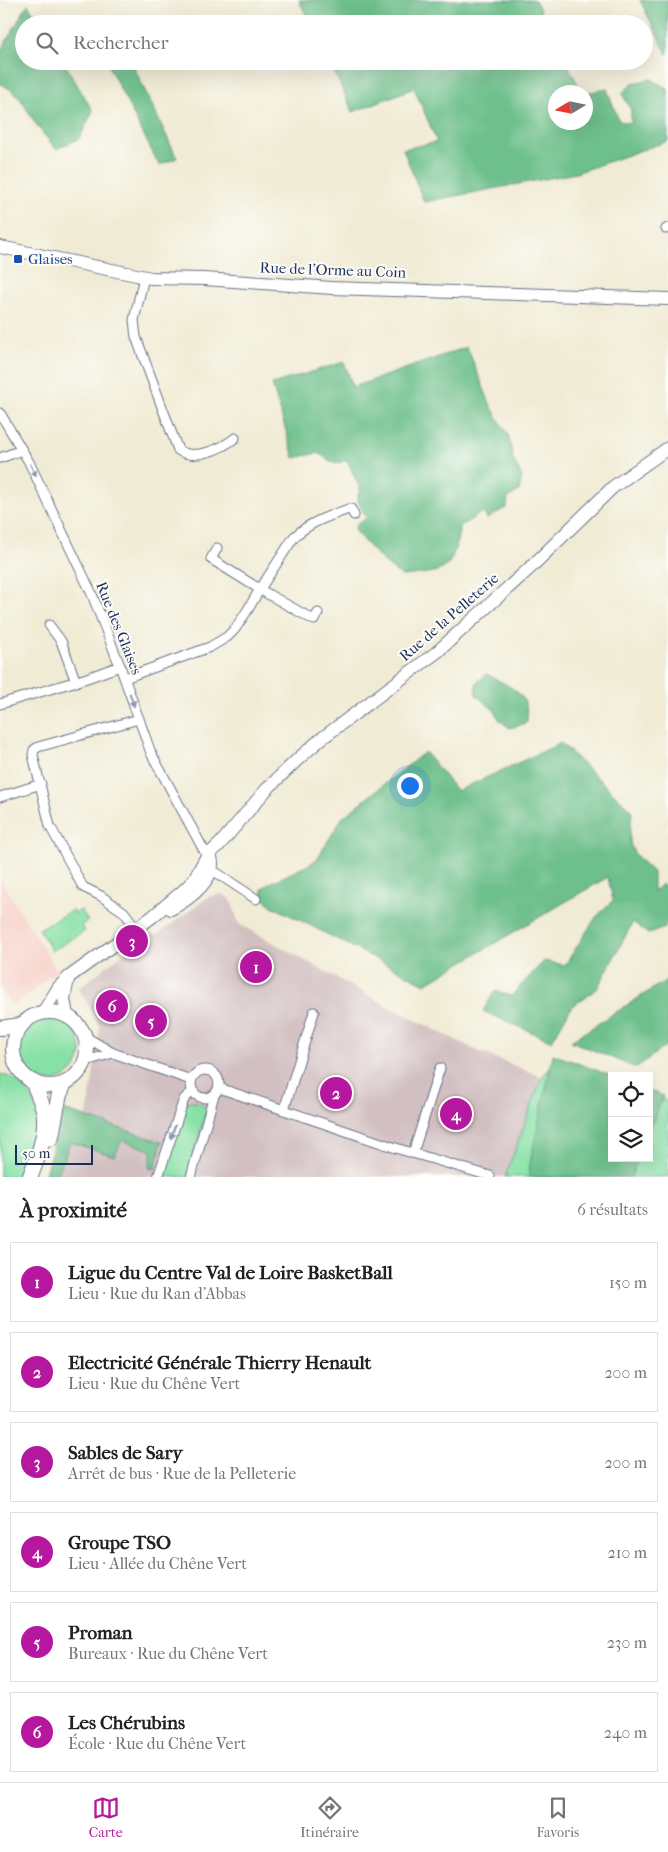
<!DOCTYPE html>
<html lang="fr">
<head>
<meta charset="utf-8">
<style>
  :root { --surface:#fff; --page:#f6f6f6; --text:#202124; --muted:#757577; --line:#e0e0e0; --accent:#b5179e }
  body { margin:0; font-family:"IM FELL French Canon",serif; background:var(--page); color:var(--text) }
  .controls { position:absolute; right:15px; bottom:15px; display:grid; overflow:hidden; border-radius:0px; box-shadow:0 5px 20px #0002 }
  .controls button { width:45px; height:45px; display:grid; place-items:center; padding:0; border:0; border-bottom:1px solid var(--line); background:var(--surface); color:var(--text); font:25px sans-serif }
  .compass { position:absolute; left:548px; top:85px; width:45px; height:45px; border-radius:50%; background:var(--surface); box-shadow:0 5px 20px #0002; rotate:260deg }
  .scale { position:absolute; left:15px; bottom:12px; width:78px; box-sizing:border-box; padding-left:5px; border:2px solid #1b2f5e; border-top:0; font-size:14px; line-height:18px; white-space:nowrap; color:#1b2f5e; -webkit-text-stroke:4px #fdfcf7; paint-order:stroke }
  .you { position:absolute; left:409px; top:785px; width:18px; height:18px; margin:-12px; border:4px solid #fff; border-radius:50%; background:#1a73e8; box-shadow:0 0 0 8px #1a73e833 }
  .badge { display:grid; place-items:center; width:32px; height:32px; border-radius:50%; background:var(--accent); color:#fff; font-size:16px; font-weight:700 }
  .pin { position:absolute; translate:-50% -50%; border:2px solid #fff; box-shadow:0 1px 5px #0006 }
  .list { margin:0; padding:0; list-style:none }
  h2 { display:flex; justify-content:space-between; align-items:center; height:65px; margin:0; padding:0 20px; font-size:21px }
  h2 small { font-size:16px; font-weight:400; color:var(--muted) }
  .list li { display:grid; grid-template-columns:32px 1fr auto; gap:15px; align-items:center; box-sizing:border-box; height:80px; margin:0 10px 10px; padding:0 10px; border:1px solid var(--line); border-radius:0px }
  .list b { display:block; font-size:19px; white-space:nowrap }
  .list p { margin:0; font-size:16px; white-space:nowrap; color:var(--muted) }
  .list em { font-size:16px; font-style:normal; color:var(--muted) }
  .icon { flex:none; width:28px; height:28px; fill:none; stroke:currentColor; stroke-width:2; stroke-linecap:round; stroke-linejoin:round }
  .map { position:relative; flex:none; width:668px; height:1177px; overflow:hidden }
  .search { position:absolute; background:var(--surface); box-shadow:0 5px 20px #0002; left:15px; right:15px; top:15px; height:55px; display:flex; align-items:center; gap:12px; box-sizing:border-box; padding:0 18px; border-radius:28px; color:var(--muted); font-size:19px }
  .sheet { height:605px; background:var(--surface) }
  nav { display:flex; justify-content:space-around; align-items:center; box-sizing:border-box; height:70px; border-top:1px solid var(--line); background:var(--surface); font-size:14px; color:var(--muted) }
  nav a { display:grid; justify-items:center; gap:2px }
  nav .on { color:var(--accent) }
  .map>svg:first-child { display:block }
  .built { fill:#f7d1c9 }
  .industrial { fill:#d2bfc1 }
  .green { fill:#87e1a6; stroke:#518882 }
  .forest { fill:#6dbf8b; stroke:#447774 }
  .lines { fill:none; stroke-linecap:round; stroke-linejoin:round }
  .minor-casing { stroke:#667187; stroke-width:11 }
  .secondary-casing { stroke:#667187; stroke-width:14 }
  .primary-casing { stroke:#667187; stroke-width:16 }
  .trunk-casing { stroke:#667187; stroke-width:17 }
  .minor { stroke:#fff; stroke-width:9 }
  .secondary { stroke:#fff; stroke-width:12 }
  .primary { stroke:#fff; stroke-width:14 }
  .trunk { stroke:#fff; stroke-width:15 }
  .oneway { fill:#8d97ae }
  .transit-dot { fill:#1a4fb4; stroke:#fdfcf7; stroke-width:2 }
  .labels { text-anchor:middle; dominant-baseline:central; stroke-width:4; stroke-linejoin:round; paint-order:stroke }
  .transit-label { font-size:15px; fill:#164399; stroke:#fdfcf7; text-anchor:start }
  .street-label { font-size:15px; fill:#1b2f5e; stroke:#fdfcf7 }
</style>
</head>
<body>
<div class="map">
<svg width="668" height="1177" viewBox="0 0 668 1177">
  <rect width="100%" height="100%" fill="#fdfcf7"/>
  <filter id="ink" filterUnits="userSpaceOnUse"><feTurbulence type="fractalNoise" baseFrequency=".02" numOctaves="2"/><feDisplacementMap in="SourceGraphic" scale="10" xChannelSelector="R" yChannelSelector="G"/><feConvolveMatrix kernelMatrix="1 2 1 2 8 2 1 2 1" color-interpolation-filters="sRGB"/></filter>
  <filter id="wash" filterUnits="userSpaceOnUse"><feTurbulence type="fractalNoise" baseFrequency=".0096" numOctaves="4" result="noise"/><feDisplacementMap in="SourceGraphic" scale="20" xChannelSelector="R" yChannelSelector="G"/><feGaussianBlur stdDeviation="1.12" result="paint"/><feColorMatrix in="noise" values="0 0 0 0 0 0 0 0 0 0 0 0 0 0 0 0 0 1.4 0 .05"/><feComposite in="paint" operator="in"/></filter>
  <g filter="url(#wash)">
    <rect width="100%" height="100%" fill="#f0ebd4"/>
    <polygon class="built" points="0,878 57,971 12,1007 0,987"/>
    <polygon class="industrial" points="223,894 231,900 239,924 393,1009 478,1051 542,1077 505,1177 57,1177 69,1142 81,1132 88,1110 100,1027 79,988 149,933 157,935 208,897"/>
    <g class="green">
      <polygon points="72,910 74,914 81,910 88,921 81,925 85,931 52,951 39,929"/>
      <circle cx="50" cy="1050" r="31"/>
      <polygon points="553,1064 612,1158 649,1158 649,1095 668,1101 668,1177 505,1177 542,1077"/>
      <path d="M 0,1074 C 13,1077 23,1084 31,1096 C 47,1123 31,1151 21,1177 L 0,1177 Z"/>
      <polygon points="192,1102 198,1102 207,1109 187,1177 162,1177 185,1103"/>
    </g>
    <g class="forest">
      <polygon points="299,0 535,0 547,24 310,24"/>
      <polygon points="640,0 668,0 668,54 667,54"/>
      <path d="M 28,4 L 40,24 L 24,24 L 24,61 L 63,61 L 93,111 L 79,139 L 56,149 C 49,140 40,131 34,121 C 23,104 20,92 0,84 L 0,52 Z"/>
      <polygon points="106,61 131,61 177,158 159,165"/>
      <polygon points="329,61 566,61 582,92 556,92 556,122 586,122 586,93 607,89 619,121 631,123 631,110 622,94 632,83 651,79 668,89 668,141 576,173 424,202 403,149 437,142 414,88 353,112"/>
      <path d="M 467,347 L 491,406 L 509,437 L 513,459 L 522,477 L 519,491 L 508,498 L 507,507 L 487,519 L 483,512 L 460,526 C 451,574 448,571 402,576 L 385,563 L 356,533 L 355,528 L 357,523 L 366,519 L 366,517 L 358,502 L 358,494 L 361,491 L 347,460 L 335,464 L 318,453 L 294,458 L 272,384 L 344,362 L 353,387 Z"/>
      <path d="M 487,674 C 510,688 530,691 527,722 L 518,726 L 509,728 L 499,719 L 495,711 L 476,695 L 476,683 Z"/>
      <path d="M 561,743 L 632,811 C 629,846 625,847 653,872 L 653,891 L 663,884 L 668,889 L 668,915 L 665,928 L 648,934 L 633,922 L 597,989 L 572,1006 L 552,1041 L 483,1011 L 495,991 L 511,996 L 544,961 L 565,965 L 596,917 L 613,901 L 608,877 L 425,984 L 272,906 L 263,898 L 262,889 L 268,884 L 310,864 L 317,859 L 342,818 L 425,752 L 457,791 Z"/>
      <polygon points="668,979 668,1044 636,1068 571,1041"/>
      <polygon points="553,1054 612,1076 612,1158 638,1158 631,1177 529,1177 530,1163"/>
      <polygon points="649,1090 663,1096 649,1131"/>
      <polygon points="64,1110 162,1142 155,1169 149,1167 152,1151 122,1140 114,1156 70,1142 57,1177 44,1177"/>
    </g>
  </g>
  <g filter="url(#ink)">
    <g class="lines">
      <g class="minor-casing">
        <g id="minor">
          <polyline points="666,229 668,228"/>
          <path d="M 144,277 L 134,320 L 136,337 L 178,450 C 194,461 221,449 235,438"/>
          <polyline points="0,413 29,462 91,592 120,666 151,753 207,856"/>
          <polyline points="0,458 22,450"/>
          <polyline points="217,548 211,559 266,593 314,620 318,613"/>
          <polyline points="49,625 61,641 76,682"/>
          <path d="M 125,678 L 210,647 L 227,637 L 235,629 L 247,611 L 260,589 L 294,537 C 310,522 329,516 349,509 L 351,509 L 354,515"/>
          <polyline points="0,704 87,678 120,666"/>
          <polyline points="0,797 41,784"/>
          <polyline points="211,869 256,899"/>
          <polyline points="136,928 124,912 101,896 83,887 50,826 33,755 34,750 38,747 139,719"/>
          <polyline points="86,1037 113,1053 191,1080"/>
          <polyline points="86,1061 113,1053"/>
          <circle cx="205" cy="1084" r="14"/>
          <polyline points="219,1088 399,1149 490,1176"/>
          <polyline points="284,1110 314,1012"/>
          <polyline points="413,1153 440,1068"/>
          <polyline points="158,1177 184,1099 193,1091"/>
          <polyline points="191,1177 214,1095"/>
        </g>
      </g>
      <g class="secondary-casing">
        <g id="secondary">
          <polyline points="0,247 151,278 204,279 332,288 668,299"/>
          <path d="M 171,909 C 188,900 222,876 209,853"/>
          <polyline points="43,1012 59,987 69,977 152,917 184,890 193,881 207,856 220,844 266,790 298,759 321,739 437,652 531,567 613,487 668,448"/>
          <polyline points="67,1015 64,999 68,979"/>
        </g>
      </g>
      <g class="primary-casing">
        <g id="primary">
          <circle cx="50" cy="1049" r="37"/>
          <polyline points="0,1028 21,1025"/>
        </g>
      </g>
      <g class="trunk-casing">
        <g id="trunk">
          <polyline points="51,1138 59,1096 64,1084"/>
          <path d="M 30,1177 C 38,1157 47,1134 44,1112 C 42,1102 37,1092 33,1082"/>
        </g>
      </g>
      <use href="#minor" class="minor"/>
      <use href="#secondary" class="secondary"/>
      <use href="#primary" class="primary"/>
      <use href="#trunk" class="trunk"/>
    </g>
    <defs><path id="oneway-solid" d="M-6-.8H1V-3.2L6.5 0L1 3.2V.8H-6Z" transform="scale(1.25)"/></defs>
    <g class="oneway">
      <use href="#oneway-solid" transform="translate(33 470) rotate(65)"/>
      <use href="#oneway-solid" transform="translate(132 700) rotate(71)"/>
      <use href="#oneway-solid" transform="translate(173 1132) rotate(107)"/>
    </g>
  </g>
  <rect class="transit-dot" x="13" y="254" width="10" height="10" rx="2.5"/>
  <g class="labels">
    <g class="transit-label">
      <text x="28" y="259">Glaises</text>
    </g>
    <g class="street-label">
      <text transform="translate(333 270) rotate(2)">Rue de l'Orme au Coin</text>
      <text transform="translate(449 617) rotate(-41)">Rue de la Pelleterie</text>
      <text transform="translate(119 628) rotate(68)">Rue des Glaises</text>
    </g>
  </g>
</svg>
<div class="controls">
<button><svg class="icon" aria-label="locate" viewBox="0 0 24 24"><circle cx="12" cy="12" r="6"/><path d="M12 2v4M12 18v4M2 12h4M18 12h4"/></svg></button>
<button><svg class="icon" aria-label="layers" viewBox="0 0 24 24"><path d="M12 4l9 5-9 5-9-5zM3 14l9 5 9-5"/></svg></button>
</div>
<svg class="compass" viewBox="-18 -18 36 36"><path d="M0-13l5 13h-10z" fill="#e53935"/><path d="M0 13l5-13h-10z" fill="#757577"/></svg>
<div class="scale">50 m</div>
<div class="you"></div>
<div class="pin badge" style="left:256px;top:967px">1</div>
<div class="pin badge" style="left:336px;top:1093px">2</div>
<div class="pin badge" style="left:132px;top:941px">3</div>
<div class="pin badge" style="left:456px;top:1114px">4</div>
<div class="pin badge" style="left:151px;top:1021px">5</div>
<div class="pin badge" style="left:112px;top:1006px">6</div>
<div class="search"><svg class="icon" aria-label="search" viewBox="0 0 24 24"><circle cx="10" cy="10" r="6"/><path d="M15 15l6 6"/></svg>Rechercher</div>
</div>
<section class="sheet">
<h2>À proximité<small>6 résultats</small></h2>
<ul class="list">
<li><span class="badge">1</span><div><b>Ligue du Centre Val de Loire BasketBall</b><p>Lieu · Rue du Ran d'Abbas</p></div><em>150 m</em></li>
<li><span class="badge">2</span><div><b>Electricité Générale Thierry Henault</b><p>Lieu · Rue du Chêne Vert</p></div><em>200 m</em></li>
<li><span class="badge">3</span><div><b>Sables de Sary</b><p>Arrêt de bus · Rue de la Pelleterie</p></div><em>200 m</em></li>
<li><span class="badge">4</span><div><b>Groupe TSO</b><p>Lieu · Allée du Chêne Vert</p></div><em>210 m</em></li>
<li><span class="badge">5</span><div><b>Proman</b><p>Bureaux · Rue du Chêne Vert</p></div><em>230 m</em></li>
<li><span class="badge">6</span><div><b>Les Chérubins</b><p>École · Rue du Chêne Vert</p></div><em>240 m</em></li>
</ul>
</section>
<nav>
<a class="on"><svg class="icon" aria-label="map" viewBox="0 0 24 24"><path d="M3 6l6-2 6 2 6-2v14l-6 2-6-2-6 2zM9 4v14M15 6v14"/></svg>Carte</a>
<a><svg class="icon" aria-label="directions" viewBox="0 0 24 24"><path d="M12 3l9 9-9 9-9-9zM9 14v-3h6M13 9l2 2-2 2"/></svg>Itinéraire</a>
<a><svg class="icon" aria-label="saved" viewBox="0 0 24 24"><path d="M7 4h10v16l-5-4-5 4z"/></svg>Favoris</a>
</nav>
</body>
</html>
